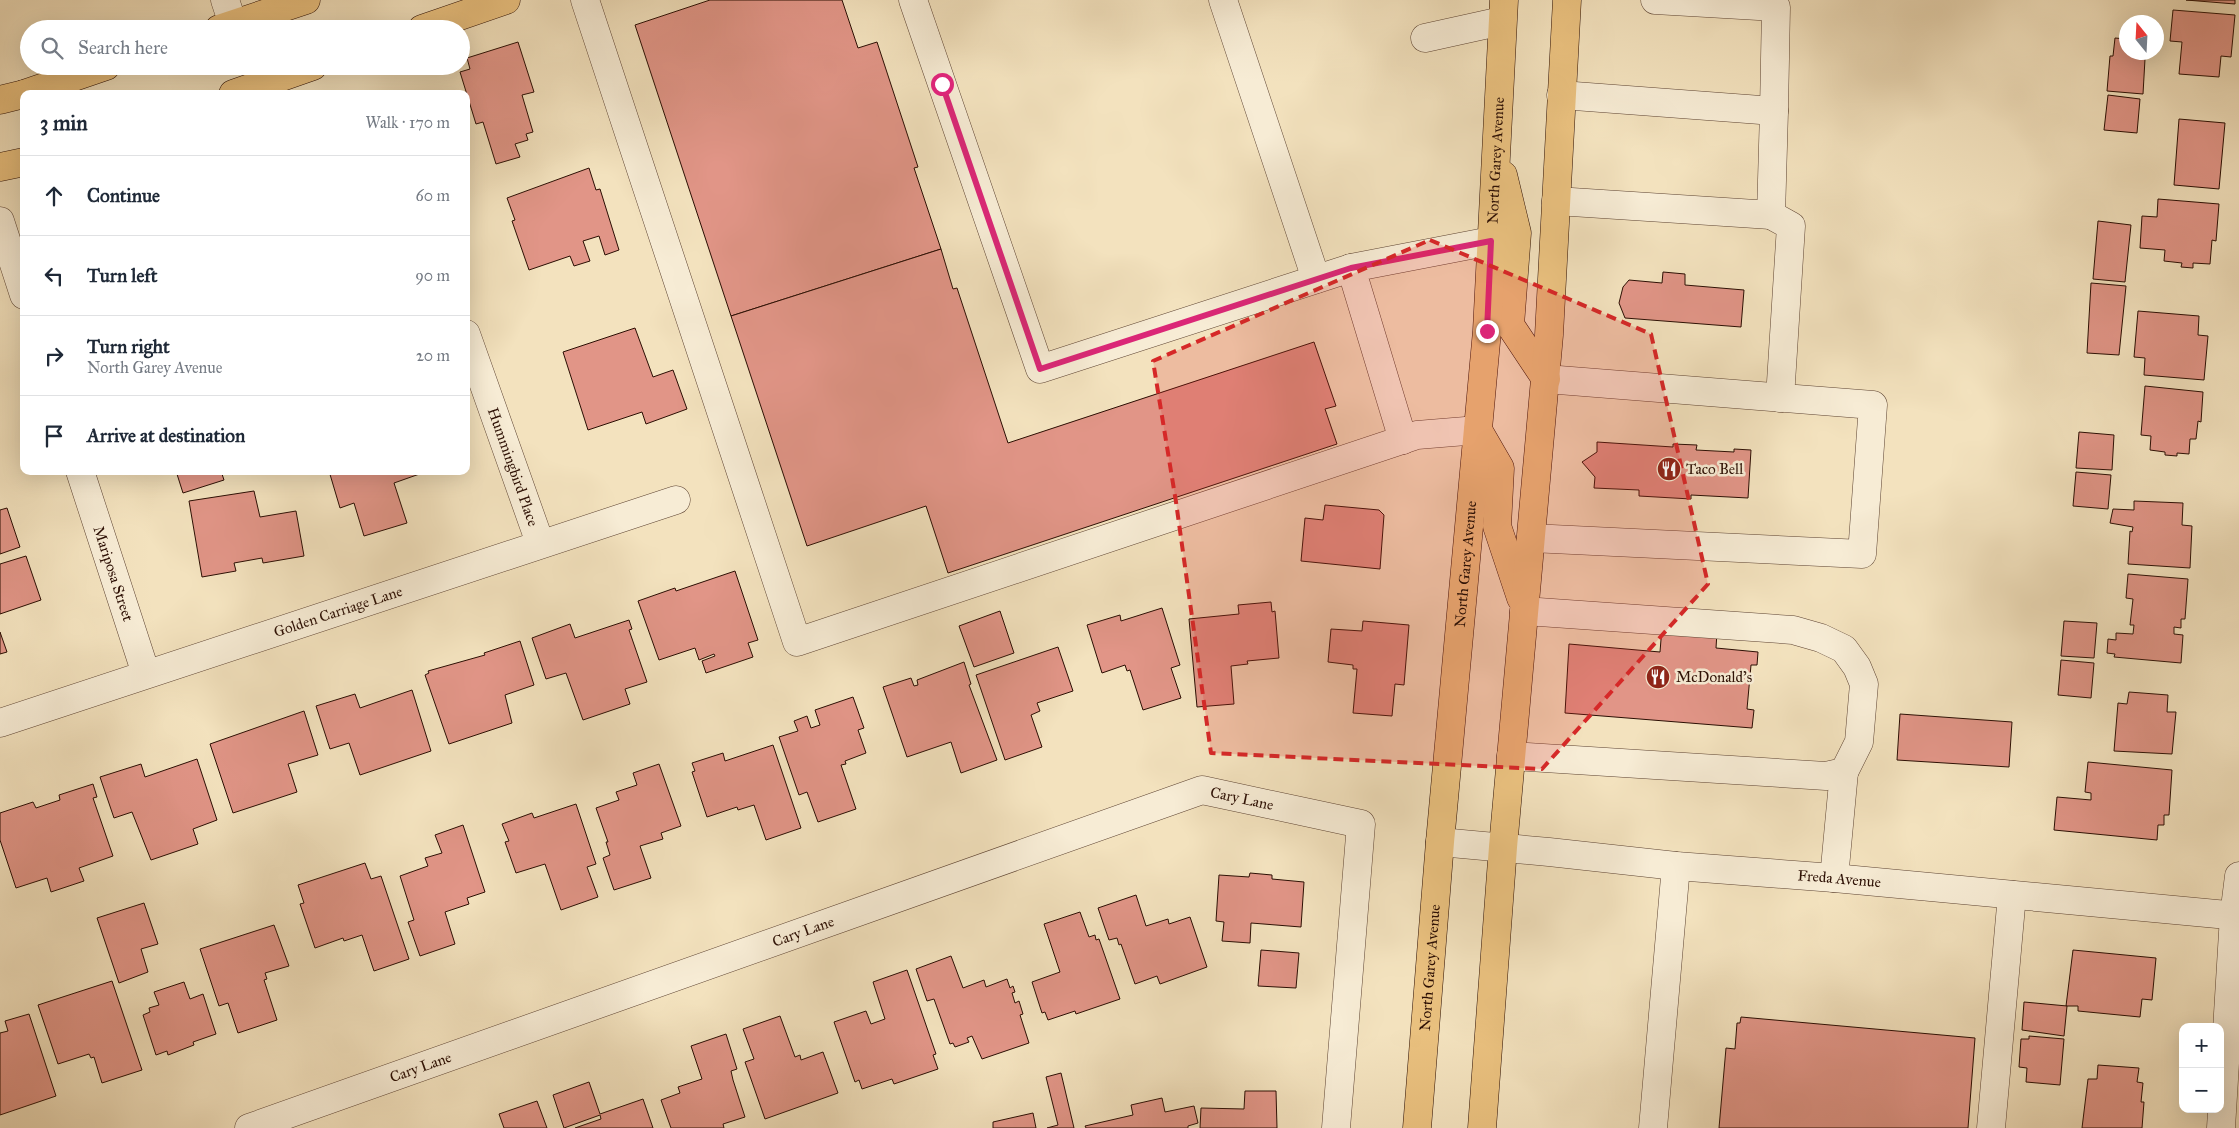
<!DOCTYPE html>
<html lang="en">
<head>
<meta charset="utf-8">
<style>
  :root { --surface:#fff; --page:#f2f2f3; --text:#1f2937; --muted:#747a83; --line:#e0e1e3 }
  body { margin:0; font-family:"IM FELL Great Primer",serif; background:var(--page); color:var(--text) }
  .controls { position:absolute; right:15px; bottom:15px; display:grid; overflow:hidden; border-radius:10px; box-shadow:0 5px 20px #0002 }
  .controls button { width:45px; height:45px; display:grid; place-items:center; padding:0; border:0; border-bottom:1px solid var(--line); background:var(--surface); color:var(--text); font:25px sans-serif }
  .compass { position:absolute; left:2119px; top:15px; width:45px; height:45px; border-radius:50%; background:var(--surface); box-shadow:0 5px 20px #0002; rotate:342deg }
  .stop { position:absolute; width:15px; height:15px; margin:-11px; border:4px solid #db2777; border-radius:50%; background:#fff }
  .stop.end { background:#db2777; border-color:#fff; box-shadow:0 1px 5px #0008 }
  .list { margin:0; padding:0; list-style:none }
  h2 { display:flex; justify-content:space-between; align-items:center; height:65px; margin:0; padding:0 20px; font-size:21px }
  h2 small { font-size:16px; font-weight:400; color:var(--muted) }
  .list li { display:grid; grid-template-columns:32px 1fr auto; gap:15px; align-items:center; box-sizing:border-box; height:80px; padding:0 20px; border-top:1px solid var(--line) }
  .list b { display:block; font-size:19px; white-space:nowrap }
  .list p { margin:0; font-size:16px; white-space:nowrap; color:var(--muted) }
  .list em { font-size:16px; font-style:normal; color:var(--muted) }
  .icon { flex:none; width:28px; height:28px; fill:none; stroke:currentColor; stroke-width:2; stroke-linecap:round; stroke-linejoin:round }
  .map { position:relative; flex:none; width:2239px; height:1128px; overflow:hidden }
  .search { position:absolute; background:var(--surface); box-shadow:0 5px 20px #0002; left:20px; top:20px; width:450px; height:55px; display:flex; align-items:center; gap:12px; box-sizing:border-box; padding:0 18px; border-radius:28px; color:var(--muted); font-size:19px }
  .panel { position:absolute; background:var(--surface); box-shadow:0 5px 20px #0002; left:20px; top:90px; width:450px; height:385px; border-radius:10px }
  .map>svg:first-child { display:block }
  .building { fill:#e19587; stroke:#2b0e03 }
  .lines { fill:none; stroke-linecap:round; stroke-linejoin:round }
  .minor-casing { stroke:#5d4332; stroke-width:29 }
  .major-casing { stroke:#2b0e03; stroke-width:29 }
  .minor { stroke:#f7ecd5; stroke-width:28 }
  .major { stroke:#eac17f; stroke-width:28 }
  .route { stroke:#db2777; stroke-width:6 }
  .marked { fill:#d62828; fill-opacity:0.2; stroke:#d62828; stroke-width:4; stroke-dasharray:10 6; stroke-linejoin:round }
  .labels { text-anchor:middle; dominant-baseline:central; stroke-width:5; stroke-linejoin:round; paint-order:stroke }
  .street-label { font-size:15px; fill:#2b0e03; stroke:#f7ecd5 }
  .poi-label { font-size:15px; fill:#2b0e03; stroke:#f7ecd5; text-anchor:start }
</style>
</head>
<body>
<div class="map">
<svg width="2239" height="1128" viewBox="0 0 2239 1128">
  <rect width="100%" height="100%" fill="#f3e2be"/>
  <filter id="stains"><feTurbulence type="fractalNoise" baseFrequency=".004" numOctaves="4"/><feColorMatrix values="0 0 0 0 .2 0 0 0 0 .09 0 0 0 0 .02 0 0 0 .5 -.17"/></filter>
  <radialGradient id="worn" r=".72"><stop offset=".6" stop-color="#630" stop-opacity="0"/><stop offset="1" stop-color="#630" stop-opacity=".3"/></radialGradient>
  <g class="building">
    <polygon points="710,0 842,0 858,48 877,42 918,167 914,168 941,249 731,316 635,25"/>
    <polygon points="2186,0 2235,0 2235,4"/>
    <polygon points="2173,10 2235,15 2231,57 2221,56 2219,77 2179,74 2182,42 2170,41"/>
    <polygon points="2115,38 2126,39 2126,52 2142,52 2142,58 2145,59 2143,94 2107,91 2110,56 2113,56"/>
    <polygon points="518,42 534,92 522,95 533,132 526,134 528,140 515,144 520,157 496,164 483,122 476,124 460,72 470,69 467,58"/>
    <polygon points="2108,95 2140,99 2137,133 2104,130"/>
    <polygon points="2179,119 2225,123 2219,189 2174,185"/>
    <polygon points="589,168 596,190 600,189 619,250 605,255 599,236 583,241 590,261 574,266 570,256 529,270 512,221 515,220 507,198"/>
    <polygon points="2158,199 2219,204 2216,241 2212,240 2210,264 2193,263 2193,268 2181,267 2182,263 2164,261 2165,250 2140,248 2142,216 2157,217"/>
    <polygon points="2098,221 2131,225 2125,282 2093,279"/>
    <polygon points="941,249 953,289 957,288 1008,443 1314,342 1336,406 1325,409 1337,444 948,573 926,506 807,546 731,316"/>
    <polygon points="1663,272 1685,274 1685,285 1744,290 1741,327 1625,318 1619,303 1623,287 1629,280 1662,283"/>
    <polygon points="2091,283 2126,286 2119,355 2087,353"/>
    <polygon points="2138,311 2199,316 2198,335 2208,336 2204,380 2144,375 2145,358 2134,357"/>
    <polygon points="635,328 653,377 673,370 687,409 646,424 642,412 588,430 563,352"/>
    <polygon points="2145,386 2203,392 2201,422 2198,421 2196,439 2190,439 2189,454 2177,453 2177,456 2165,455 2165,452 2150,450 2151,436 2141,435"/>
    <polygon points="2079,432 2114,435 2112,470 2076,468"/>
    <polygon points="1597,442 1673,447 1673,444 1697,445 1696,450 1734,452 1734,449 1751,450 1748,498 1691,495 1691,499 1639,496 1639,490 1594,488 1595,477 1582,462 1597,452"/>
    <polygon points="176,471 221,471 224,480 183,493"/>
    <polygon points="329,471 428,471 394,483 407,523 364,536 354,503 340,508"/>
    <polygon points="2076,472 2111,475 2108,509 2073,506"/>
    <polygon points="254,491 260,517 296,511 304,556 263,563 262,558 234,563 236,571 202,577 189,501"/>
    <polygon points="2134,501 2183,503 2182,525 2192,526 2190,568 2128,564 2130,531 2132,532 2133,527 2110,523 2113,509 2134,510"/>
    <polygon points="1325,505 1379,510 1384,515 1380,569 1301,561 1305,518 1323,520"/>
    <polygon points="7,508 20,547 0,554 0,510"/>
    <polygon points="26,556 41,600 0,614 0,564"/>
    <polygon points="735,571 758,640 748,643 753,657 706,673 702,661 715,656 714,654 699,660 695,648 659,660 638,601 675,588 676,591"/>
    <polygon points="2128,574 2188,579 2185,619 2181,619 2181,628 2174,627 2174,634 2183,635 2181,663 2114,657 2115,654 2107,653 2108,639 2116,640 2116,633 2133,634 2134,625 2130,625 2133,599 2126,598"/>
    <polygon points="1271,602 1272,612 1275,611 1279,658 1247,661 1248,664 1231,666 1234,704 1197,707 1189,619 1239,614 1238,605"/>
    <polygon points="1162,608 1180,665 1171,668 1181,698 1143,710 1130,670 1127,671 1125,665 1102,673 1087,625 1120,615 1121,621"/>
    <polygon points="1000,611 1014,653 974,667 959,626"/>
    <polygon points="629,620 632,629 629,630 647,682 625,689 630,704 583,720 566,673 546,679 532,638 570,624 575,638"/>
    <polygon points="1363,621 1409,625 1404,685 1395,684 1392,716 1353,713 1357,669 1353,669 1353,665 1328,662 1331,629 1362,631"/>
    <polygon points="2064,621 2097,623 2094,658 2061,656"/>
    <polygon points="1662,627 1717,632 1716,648 1758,652 1757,665 1751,665 1747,709 1754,710 1752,728 1565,713 1569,644 1660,652"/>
    <polygon points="0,632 7,652 0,654"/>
    <polygon points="520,641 534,685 505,695 512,723 449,744 425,675 429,673 428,671 485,655 484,653"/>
    <polygon points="1058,647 1073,691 1037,703 1040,711 1031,715 1042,747 1005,760 976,675"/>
    <polygon points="2061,660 2094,663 2091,698 2058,695"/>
    <polygon points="964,662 971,684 969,685 997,760 961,773 951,742 907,757 883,687 911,678 914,686 918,685 917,680"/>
    <polygon points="412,690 431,751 360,775 349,743 330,749 316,706 355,694 360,708"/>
    <polygon points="2129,692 2168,695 2167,712 2176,712 2172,754 2114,751 2118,703 2127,704"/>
    <polygon points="853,697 864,728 858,730 866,753 845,761 846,764 841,765 856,809 818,822 807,792 799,795 779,737 798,731 794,721 807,716 811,728 820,725 815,710"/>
    <polygon points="304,711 318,755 288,764 297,792 233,813 210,744"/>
    <polygon points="1900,714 2012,722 2009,767 1897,760"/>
    <polygon points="773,745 801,828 766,840 754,805 738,810 737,807 707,817 692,772 695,771 692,763 723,753 725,761"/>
    <polygon points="197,759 217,820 193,829 198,844 151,860 132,812 114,818 100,777 141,764 145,777"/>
    <polygon points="2088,762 2172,770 2169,815 2164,815 2164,825 2158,825 2157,840 2054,830 2057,797 2091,800 2091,793 2085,792"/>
    <polygon points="659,764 681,826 661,833 663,839 640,846 651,878 614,890 603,858 610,855 606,842 608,842 596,808 619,800 616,792 637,785 633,773"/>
    <polygon points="93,784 97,797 93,798 113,856 79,868 84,881 51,892 47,878 16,888 0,840 0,813 33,802 36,808 60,800 59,795"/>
    <polygon points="576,804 596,864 587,867 598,897 561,910 545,864 516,873 505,842 509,841 502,824 532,813 534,818"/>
    <polygon points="463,825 485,892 467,898 469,904 445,912 455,944 420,956 408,922 414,920 400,876 428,866 425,858 442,853 435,835"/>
    <polygon points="365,863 371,879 381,876 409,959 374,971 362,935 344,941 343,938 315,948 300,904 304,903 298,885"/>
    <polygon points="1250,873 1272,875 1272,879 1304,882 1301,927 1251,923 1250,943 1222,941 1224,922 1216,921 1219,875 1249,877"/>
    <polygon points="1136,895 1146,926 1168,919 1169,924 1190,917 1207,967 1160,984 1157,976 1135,984 1121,944 1119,945 1117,938 1109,940 1098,908"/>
    <polygon points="144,903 158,944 141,949 148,972 119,983 97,918"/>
    <polygon points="1080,912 1089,937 1095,935 1096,940 1099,939 1120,999 1076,1014 1075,1011 1048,1020 1045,1012 1042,1013 1032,982 1060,972 1044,924"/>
    <polygon points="274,925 289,966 265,973 267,979 264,980 277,1020 238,1033 228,1003 219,1006 200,949"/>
    <polygon points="1261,950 1299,953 1296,988 1258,986"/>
    <polygon points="2073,950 2156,958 2152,1000 2142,999 2140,1017 2078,1011 2078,1006 2066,1006"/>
    <polygon points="951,956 963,988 984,980 986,987 1007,979 1010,988 1013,986 1015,992 1012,993 1015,1003 1019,1001 1023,1014 1020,1015 1029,1043 982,1059 972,1036 967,1038 969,1042 955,1047 953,1043 950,1044 934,999 927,1001 916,969"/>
    <polygon points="907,970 936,1054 933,1055 938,1069 894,1084 892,1079 862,1089 859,1080 855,1082 834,1022 866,1011 871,1024 885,1019 873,982"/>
    <polygon points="112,981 142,1070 102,1083 94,1057 91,1058 89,1054 58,1064 38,1005"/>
    <polygon points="184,982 190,999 203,994 216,1034 193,1042 194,1045 168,1055 167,1051 156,1055 143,1015 150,1012 149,1008 159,1005 154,992"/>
    <polygon points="2024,1002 2067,1006 2064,1036 2022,1030"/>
    <polygon points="29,1014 56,1096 0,1115 0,1033 8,1031 5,1021"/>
    <polygon points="780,1016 795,1057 800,1055 801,1060 823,1052 838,1093 765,1119 745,1062 754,1059 743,1029"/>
    <polygon points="1741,1017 1975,1038 1968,1128 1719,1128 1726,1048 1735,1049 1737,1023 1740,1023"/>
    <polygon points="726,1034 737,1069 731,1071 733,1080 745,1117 723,1124 724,1128 671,1128 661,1100 680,1093 678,1087 702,1079 691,1046"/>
    <polygon points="2029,1036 2064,1039 2060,1085 2026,1082 2027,1068 2019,1067 2021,1039 2029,1039"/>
    <polygon points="2098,1065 2139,1068 2137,1082 2143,1083 2141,1102 2144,1102 2142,1128 2082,1128 2088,1079 2097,1079"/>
    <polygon points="1061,1073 1074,1128 1047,1128 1058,1125 1046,1077"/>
    <polygon points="589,1082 600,1114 643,1099 653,1128 575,1128 601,1119 600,1115 564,1128 553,1095"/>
    <polygon points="1245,1091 1276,1091 1277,1128 1200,1128 1201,1108 1244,1109"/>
    <polygon points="1162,1098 1165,1112 1194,1106 1198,1123 1188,1126 1188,1128 1086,1128 1085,1126 1133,1115 1131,1105"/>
    <polygon points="537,1101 547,1128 504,1128 499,1114"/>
    <polygon points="1033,1113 1036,1128 993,1128 993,1122"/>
  </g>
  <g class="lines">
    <g class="minor-casing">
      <g id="minor">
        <polyline points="225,0 233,24"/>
        <polyline points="585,0 797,642 1417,435 1478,430"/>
        <polyline points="913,0 1040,369 1351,268"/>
        <polyline points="1223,0 1316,279"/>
        <polyline points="1655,0 1776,7 1774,111"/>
        <polyline points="1425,38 1502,21"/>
        <polyline points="1556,201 1771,215 1774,111 1561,95"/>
        <polyline points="1771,215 1791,226 1780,398"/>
        <polyline points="0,221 24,295"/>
        <path id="s1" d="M 466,334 L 540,543"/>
        <polyline points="1403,440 1351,268 1491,241"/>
        <path id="s2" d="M 80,471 L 146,674"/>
        <polyline points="1531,538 1862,554 1873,405 1546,379"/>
        <path id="s3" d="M 0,723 L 676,500"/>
        <polyline points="1511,756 1826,776 1844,772 1859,742 1864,684 1857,667 1844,649 1821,638 1793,630 1524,611"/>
        <path id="s4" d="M 1440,842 L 1549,852 L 1676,866 L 1834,878 L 2239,916"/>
        <polyline points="1834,878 1844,772"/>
        <path id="s5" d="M 249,1128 L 1202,790 L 1361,824 L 1336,1128"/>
        <polyline points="1653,1128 1676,866"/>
        <polyline points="1991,1128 2012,895"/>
        <polyline points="2221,1128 2234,916 2239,876"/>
      </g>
    </g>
    <g class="major-casing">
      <g id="major">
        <polyline points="219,29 306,0"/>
        <polyline points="422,29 506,0"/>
        <polyline points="24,94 106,66"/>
        <polyline points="233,94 313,66"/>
        <polyline points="0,100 24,94"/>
        <polyline points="0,167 24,162"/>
        <polyline points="1503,175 1517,233 1510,325 1546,379"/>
        <polyline points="1478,430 1500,468 1497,526 1521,598"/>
        <path id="s6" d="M 1417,1128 L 1440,842 L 1487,331 L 1504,0"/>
        <polyline points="1482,1128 1503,847 1549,335 1567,0"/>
      </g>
    </g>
    <use href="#minor" class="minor"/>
    <use href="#major" class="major"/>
  </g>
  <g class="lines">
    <polyline class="route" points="942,84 1040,369 1351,268 1491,241 1487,331"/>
  </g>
  <path class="marked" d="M 1430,240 L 1651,334 L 1708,584 L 1542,769 L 1211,753 L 1176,502 L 1153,361 Z"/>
  <defs>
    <g id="restaurant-disc" transform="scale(1.25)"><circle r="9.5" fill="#8f2418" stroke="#f7ecd5"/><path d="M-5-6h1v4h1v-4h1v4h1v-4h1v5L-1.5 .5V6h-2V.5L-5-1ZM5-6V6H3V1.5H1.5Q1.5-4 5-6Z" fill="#fff"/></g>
  </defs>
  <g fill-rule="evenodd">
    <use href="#restaurant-disc" x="1669" y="469"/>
    <use href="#restaurant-disc" x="1658" y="677"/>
  </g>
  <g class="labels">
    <g class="street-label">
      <text stroke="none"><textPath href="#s6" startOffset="971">North Garey Avenue</textPath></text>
      <text stroke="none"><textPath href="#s1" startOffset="141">Hummingbird Place</textPath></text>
      <text stroke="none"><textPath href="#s6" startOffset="566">North Garey Avenue</textPath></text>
      <text stroke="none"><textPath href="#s2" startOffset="108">Mariposa Street</textPath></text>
      <text stroke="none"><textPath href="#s3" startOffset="356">Golden Carriage Lane</textPath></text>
      <text stroke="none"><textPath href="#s5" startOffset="1052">Cary Lane</textPath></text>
      <text stroke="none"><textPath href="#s4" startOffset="401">Freda Avenue</textPath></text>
      <text stroke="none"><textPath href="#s5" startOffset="588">Cary Lane</textPath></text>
      <text stroke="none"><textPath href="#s6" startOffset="161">North Garey Avenue</textPath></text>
      <text stroke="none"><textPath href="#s5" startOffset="182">Cary Lane</textPath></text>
    </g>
    <g class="poi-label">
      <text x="1686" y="469">Taco Bell</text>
      <text x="1676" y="677">McDonald's</text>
    </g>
  </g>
  <rect width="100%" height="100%" filter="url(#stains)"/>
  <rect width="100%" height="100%" fill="url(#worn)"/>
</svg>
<div class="controls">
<button>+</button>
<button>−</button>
</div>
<svg class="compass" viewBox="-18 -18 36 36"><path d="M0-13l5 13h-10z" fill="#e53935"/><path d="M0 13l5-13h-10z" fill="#747a83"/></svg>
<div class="stop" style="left:942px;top:84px"></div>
<div class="stop end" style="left:1487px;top:331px"></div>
<div class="search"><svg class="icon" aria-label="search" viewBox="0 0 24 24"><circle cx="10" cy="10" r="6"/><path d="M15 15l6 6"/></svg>Search here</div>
<section class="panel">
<h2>3 min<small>Walk · 170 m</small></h2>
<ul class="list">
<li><svg class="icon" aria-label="ahead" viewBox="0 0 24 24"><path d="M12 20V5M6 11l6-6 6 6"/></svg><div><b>Continue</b></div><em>60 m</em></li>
<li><svg class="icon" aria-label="left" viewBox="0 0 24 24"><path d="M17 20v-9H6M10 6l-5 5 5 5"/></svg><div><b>Turn left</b></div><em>90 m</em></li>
<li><svg class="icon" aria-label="right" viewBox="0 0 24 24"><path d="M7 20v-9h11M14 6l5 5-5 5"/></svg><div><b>Turn right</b><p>North Garey Avenue</p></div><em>20 m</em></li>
<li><svg class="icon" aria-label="arrive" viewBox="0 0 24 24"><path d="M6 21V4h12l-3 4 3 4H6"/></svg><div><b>Arrive at destination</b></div></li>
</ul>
</section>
</div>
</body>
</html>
